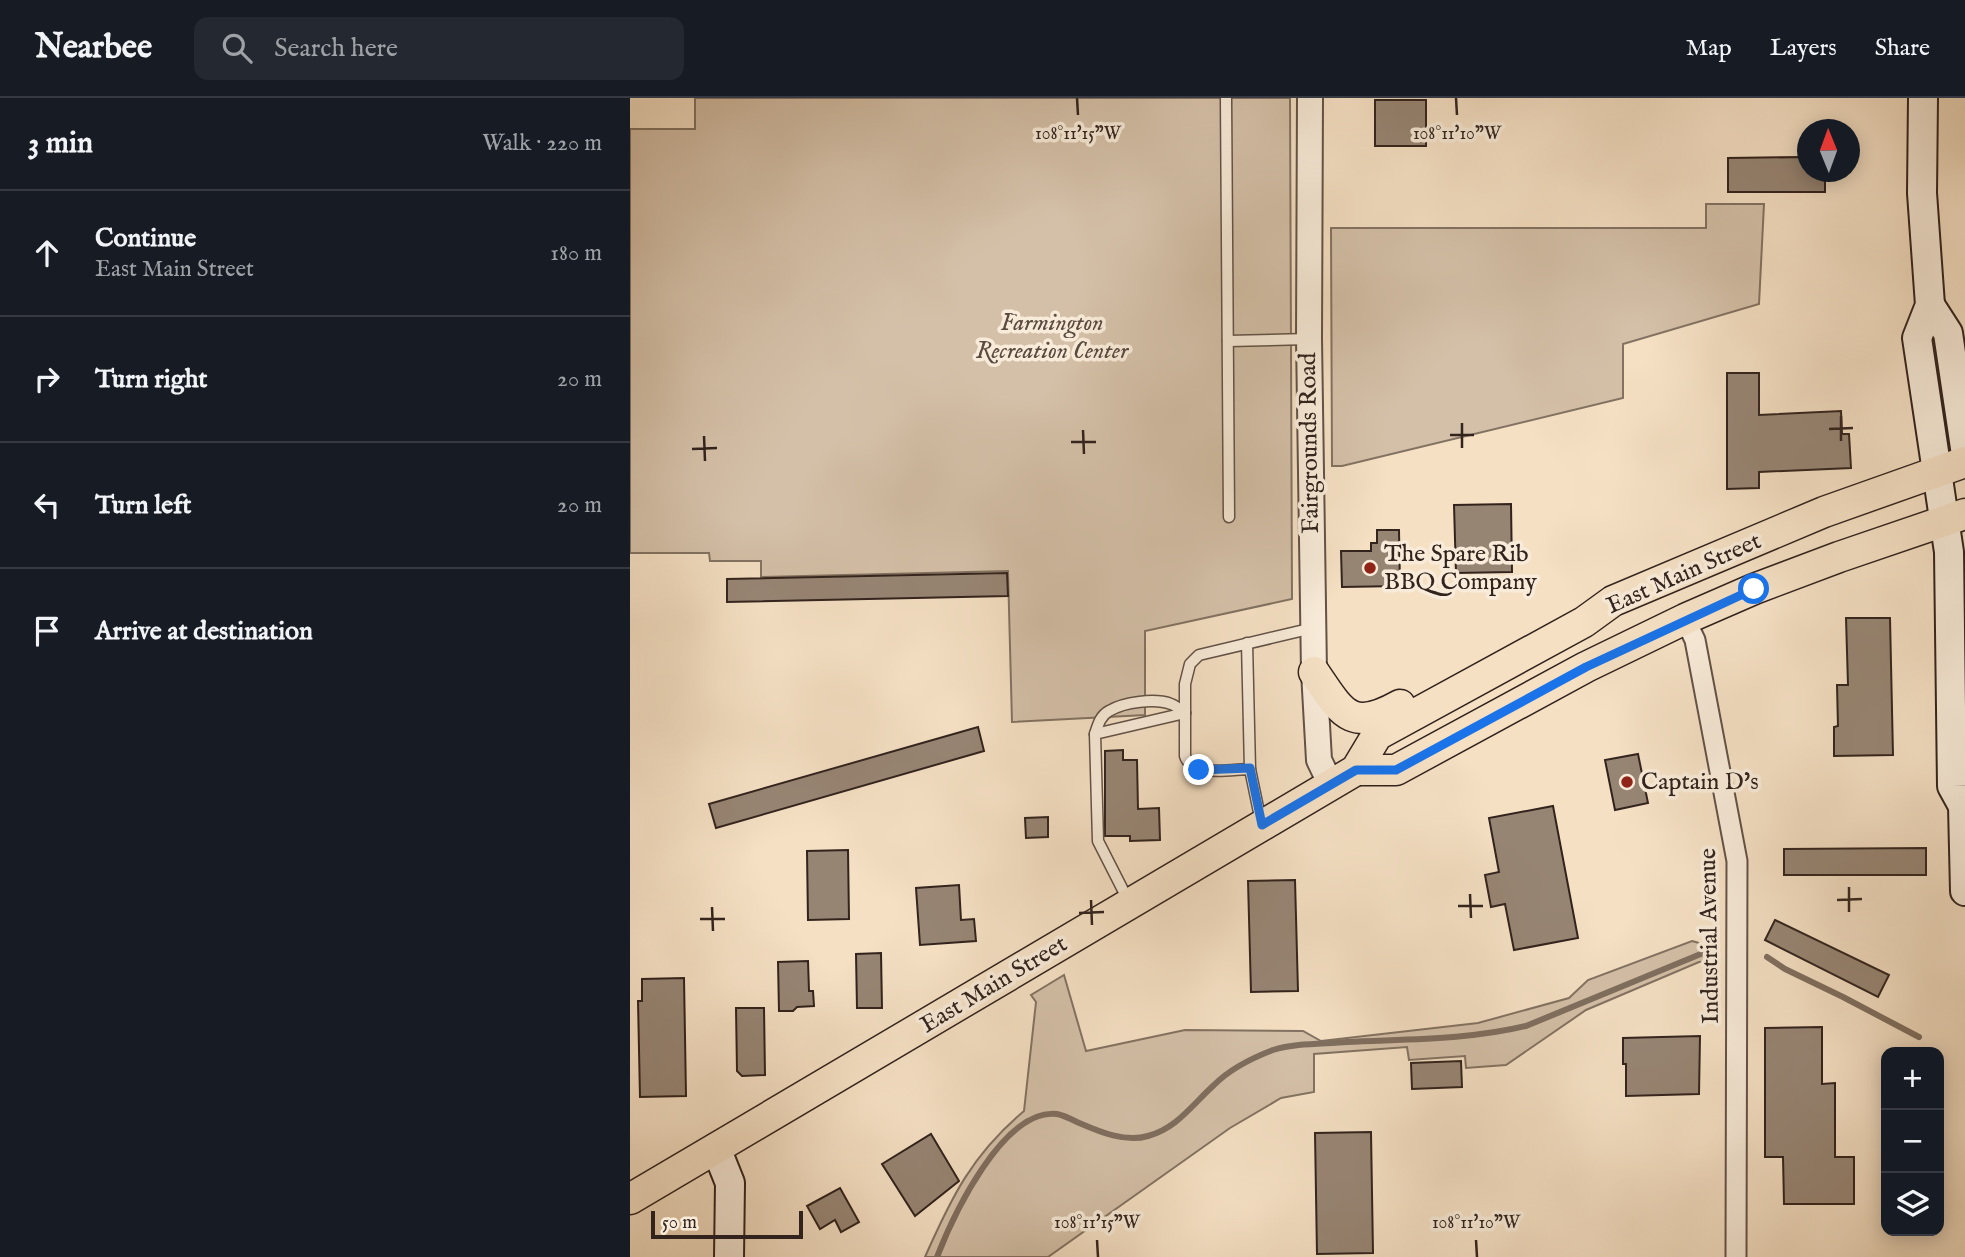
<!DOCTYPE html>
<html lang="en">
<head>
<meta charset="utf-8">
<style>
  :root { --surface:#171b24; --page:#242831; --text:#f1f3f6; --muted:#9ea1a6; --line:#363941 }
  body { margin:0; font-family:"IM FELL English",serif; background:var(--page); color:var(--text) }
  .controls { position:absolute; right:21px; bottom:21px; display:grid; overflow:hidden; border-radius:14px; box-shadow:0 4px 18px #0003 }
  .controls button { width:63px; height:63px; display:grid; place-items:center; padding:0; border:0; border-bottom:2px solid var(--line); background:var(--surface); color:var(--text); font:35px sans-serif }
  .compass { position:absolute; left:1167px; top:21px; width:63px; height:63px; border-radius:50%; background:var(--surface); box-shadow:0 4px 18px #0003; rotate:359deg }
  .scale { position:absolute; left:21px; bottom:18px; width:152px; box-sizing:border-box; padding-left:7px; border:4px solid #32231d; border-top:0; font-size:19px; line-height:24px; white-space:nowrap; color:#32231d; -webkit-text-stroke:5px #f8ebd9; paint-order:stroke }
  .stop { position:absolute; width:21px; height:21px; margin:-16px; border:5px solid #1a73e8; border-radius:50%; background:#fff }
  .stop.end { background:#1a73e8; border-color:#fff; box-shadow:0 2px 7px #0008 }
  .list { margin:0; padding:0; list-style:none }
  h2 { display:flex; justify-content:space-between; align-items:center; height:91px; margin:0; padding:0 28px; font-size:30px }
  h2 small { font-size:23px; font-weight:400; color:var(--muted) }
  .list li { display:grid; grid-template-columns:46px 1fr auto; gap:21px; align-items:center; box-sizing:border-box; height:126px; padding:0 28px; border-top:2px solid var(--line) }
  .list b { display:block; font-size:26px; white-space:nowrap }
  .list p { margin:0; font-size:23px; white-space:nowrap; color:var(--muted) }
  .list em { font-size:23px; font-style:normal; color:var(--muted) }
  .icon { flex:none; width:38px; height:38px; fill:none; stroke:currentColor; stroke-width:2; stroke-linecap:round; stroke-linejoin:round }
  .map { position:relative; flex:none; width:1335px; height:1159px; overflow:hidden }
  header { display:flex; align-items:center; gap:42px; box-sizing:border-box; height:98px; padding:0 35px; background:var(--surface); border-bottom:2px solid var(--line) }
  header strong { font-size:33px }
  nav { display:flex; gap:38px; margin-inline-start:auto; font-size:24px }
  .search { width:490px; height:63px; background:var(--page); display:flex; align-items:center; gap:18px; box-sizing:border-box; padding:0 24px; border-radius:14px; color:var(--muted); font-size:26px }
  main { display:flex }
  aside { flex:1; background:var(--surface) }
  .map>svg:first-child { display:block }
  .green { fill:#d4c0a8; stroke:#837262; stroke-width:2 }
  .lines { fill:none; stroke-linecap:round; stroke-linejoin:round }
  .stream { stroke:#7f6e5f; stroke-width:6 }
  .building { fill:#978574; stroke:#32231d; stroke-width:2 }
  .service-casing { stroke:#635247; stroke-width:13 }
  .minor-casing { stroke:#635247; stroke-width:23 }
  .tertiary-casing { stroke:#635247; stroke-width:28 }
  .secondary-casing { stroke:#32231d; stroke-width:32 }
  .primary-casing { stroke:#32231d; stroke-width:33 }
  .service { stroke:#f8ebd9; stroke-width:10 }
  .minor { stroke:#f8ebd9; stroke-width:19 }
  .tertiary { stroke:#f8ebd9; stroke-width:24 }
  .secondary { stroke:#f8ebd9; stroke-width:28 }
  .primary { stroke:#f5e0c4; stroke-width:30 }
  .route { stroke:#1a73e8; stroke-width:9 }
  .ticks { fill:none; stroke:#32231d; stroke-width:2.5 }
  .poi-dot { fill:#8f2418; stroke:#f8ebd9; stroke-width:2.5 }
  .labels { text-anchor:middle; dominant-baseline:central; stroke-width:7; stroke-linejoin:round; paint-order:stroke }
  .park-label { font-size:24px; font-style:italic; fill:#5a4a40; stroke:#f8ebd9 }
  .street-label { font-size:24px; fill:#32231d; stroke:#f8ebd9 }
  .poi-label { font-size:24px; fill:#32231d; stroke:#f8ebd9; text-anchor:start }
  .ticks-label { font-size:18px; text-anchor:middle; fill:#32231d; stroke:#f8ebd9; stroke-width:7; stroke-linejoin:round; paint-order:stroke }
</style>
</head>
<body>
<header>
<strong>Nearbee</strong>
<div class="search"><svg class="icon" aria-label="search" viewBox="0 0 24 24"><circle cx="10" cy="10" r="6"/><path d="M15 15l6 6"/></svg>Search here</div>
<nav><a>Map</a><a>Layers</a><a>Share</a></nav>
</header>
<main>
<aside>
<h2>3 min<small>Walk · 220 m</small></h2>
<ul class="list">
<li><svg class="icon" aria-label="ahead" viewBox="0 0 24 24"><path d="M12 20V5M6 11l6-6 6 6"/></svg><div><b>Continue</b><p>East Main Street</p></div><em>180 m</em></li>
<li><svg class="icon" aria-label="right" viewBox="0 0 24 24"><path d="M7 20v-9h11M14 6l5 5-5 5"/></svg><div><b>Turn right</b></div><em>20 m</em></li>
<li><svg class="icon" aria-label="left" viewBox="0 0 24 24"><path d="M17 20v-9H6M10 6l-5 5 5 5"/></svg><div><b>Turn left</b></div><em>20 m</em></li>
<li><svg class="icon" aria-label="arrive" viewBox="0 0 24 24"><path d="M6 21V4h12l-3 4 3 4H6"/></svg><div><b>Arrive at destination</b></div></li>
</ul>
</aside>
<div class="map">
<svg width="1335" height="1159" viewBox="0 0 1335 1159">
  <rect width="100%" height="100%" fill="#f5e0c4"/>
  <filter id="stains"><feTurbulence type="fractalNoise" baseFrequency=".00286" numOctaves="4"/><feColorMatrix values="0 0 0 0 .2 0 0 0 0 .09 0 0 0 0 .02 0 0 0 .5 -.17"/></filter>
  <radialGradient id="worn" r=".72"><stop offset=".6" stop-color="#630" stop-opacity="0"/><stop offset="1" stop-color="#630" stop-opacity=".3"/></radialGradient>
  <g class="green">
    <polygon points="65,0 660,0 662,501 515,533 515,617 382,624 378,473 131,479 131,463 80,463 79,455 0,455 0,31 65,31"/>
    <polygon points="1076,106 1134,106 1129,206 993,246 993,300 712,368 702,368 701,130 1076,130"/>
    <path d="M 1062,843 C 1074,846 1081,850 1082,863 L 1069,864 L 956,912 L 876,967 L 836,970 L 835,958 L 779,962 L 777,949 L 684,956 L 684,994 L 651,1000 L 600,1030 L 418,1159 L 295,1159 C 322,1098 342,1057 394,1013 L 406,904 L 401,897 L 434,877 L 456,953 L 555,932 L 673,933 L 691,943 L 848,925 L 939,900 L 958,882 Z"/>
  </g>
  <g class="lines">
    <g class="stream">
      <polyline points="1137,859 1155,871 1213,899 1289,939"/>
      <path d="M 307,1159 C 323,1118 373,1010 427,1016 C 433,1017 441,1021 447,1024 C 468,1033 494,1045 518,1038 C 547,1030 562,1007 584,987 C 599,972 622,960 643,952 C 665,945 693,946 717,944 C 776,941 838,942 896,928 L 1078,853"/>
    </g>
  </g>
  <g class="building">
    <rect x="745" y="2" width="51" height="46"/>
    <polygon points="1178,59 1178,74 1195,74 1195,94 1098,94 1098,60"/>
    <polygon points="1097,275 1129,275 1129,317 1211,313 1212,336 1219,336 1221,370 1129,374 1129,390 1097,391"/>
    <polygon points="881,406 882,474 826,475 824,407"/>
    <polygon points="747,432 769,432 770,488 712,489 711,453 741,453 741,445 747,445"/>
    <polygon points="377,475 378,498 97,504 97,481"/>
    <polygon points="1216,520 1260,520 1263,657 1204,658 1204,629 1208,628 1207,587 1218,587"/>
    <polygon points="348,629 354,653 86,730 79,706"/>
    <polygon points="493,652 493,662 507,662 508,711 529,710 530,742 500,743 500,738 475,738 475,653"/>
    <polygon points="1008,656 1018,705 985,712 975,662"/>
    <polygon points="923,708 948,840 884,852 875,806 861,809 855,777 869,774 859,720"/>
    <polygon points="418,719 418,739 396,740 395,720"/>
    <polygon points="1296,750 1296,777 1154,777 1154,751"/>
    <polygon points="218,752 219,821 178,822 177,753"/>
    <polygon points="665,782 668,893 621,894 618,783"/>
    <polygon points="329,787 331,822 344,821 346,843 290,847 286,790"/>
    <polygon points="1145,822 1259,877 1248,899 1135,842"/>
    <polygon points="251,855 252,910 227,910 226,856"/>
    <polygon points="178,863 179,893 183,893 184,908 167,909 163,913 149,913 148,864"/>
    <polygon points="54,880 56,998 10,999 8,903 12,903 12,881"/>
    <polygon points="106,910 134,910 135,977 112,978 107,973"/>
    <polygon points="1192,929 1192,986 1205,985 1205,1059 1224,1059 1224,1106 1154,1106 1153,1059 1135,1059 1135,930"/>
    <polygon points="1070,938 1069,996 996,998 996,966 993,966 993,940"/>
    <polygon points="831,963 832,989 782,991 781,965"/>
    <polygon points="741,1034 743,1155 687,1156 685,1035"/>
    <polygon points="301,1036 329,1083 285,1118 252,1066"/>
    <polygon points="210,1090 229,1124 211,1134 205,1122 190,1131 177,1108"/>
  </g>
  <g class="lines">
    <g class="service-casing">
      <g id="service">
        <polyline points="596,0 599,419"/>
        <polyline points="598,243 678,241"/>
        <polyline points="617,545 620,671"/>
        <path d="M 465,636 C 468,627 470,618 479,613 C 494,604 525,600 541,606 C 545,607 551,612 555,615"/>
        <path d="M 631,724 L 620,671 C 602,671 562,680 555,658 L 555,586 L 560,566 L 569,557 L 683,530"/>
        <polyline points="498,802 468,743 465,636 555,615"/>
      </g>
    </g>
    <g class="minor-casing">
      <polyline id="minor" points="1055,521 1065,542 1107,763 1106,1159"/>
    </g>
    <g class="tertiary-casing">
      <polyline id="tertiary" points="680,0 679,241 684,574 689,662 701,687"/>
    </g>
    <g class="secondary-casing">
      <g id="secondary">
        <polyline points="1293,0 1292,95 1300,207 1287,240 1319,454 1322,688 1333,708 1335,793"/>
        <polyline points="1300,207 1318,235 1335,350"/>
        <polyline points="86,1050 100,1085 99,1159"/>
      </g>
    </g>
    <g class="primary-casing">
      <g id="primary">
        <path d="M 684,574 C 712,615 720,635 770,607"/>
        <polyline points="726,672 766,672 956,569 1055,521 1124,491 1209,459 1335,416"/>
        <polyline points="0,1101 726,672 747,637 954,524 983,503 1194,414 1335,364"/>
      </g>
    </g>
    <use href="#service" class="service"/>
    <use href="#minor" class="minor"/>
    <use href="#tertiary" class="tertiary"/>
    <use href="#secondary" class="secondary"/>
    <use href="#primary" class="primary"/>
  </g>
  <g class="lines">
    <polyline class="route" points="569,672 620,670 632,727 726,672 766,672 956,569 1124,491"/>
  </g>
  <path class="ticks" d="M 447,0 L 448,17M 826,0 L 827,17M 1211,318 L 1211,343M 832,325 L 832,350M 1199,331 L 1223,330M 453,332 L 454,356M 820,337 L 844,337M 74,338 L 75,363M 441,344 L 466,344M 62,351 L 87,350M 1219,789 L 1219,814M 840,796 L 841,820M 461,802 L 462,827M 1207,802 L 1232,801M 828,808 L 853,808M 82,809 L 83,833M 449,815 L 474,814M 70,821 L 95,821M 467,1142 L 468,1159M 846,1142 L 847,1159"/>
  <g class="poi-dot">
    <circle cx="740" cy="470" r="7"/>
    <circle cx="997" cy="684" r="7"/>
  </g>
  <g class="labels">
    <g class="park-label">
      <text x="422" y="225">Farmington<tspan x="422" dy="28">Recreation Center</tspan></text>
    </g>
    <g class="street-label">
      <text transform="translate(680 345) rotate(-91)">Fairgrounds Road</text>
      <text transform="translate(1054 476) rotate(-24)">East Main Street</text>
      <text transform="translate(1080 838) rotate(-91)">Industrial Avenue</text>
      <text transform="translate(364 887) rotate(-31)">East Main Street</text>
    </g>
    <g class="poi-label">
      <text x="754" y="456">The Spare Rib<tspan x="754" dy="28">BBQ Company</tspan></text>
      <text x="1011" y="684">Captain D's</text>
    </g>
  </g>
  <g class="ticks-label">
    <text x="448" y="41">108°11'15"W</text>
    <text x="827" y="41">108°11'10"W</text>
    <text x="467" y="1130">108°11'15"W</text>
    <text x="846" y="1130">108°11'10"W</text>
  </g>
  <rect width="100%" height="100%" filter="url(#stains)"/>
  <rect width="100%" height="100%" fill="url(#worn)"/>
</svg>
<div class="controls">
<button>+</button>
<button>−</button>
<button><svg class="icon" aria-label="layers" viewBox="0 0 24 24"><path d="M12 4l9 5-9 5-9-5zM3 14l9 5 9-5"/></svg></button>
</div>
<svg class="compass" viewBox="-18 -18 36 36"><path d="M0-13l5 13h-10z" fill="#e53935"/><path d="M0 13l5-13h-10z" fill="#9ea1a6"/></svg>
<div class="scale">50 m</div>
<div class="stop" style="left:1124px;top:491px"></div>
<div class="stop end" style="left:569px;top:672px"></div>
</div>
</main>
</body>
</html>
